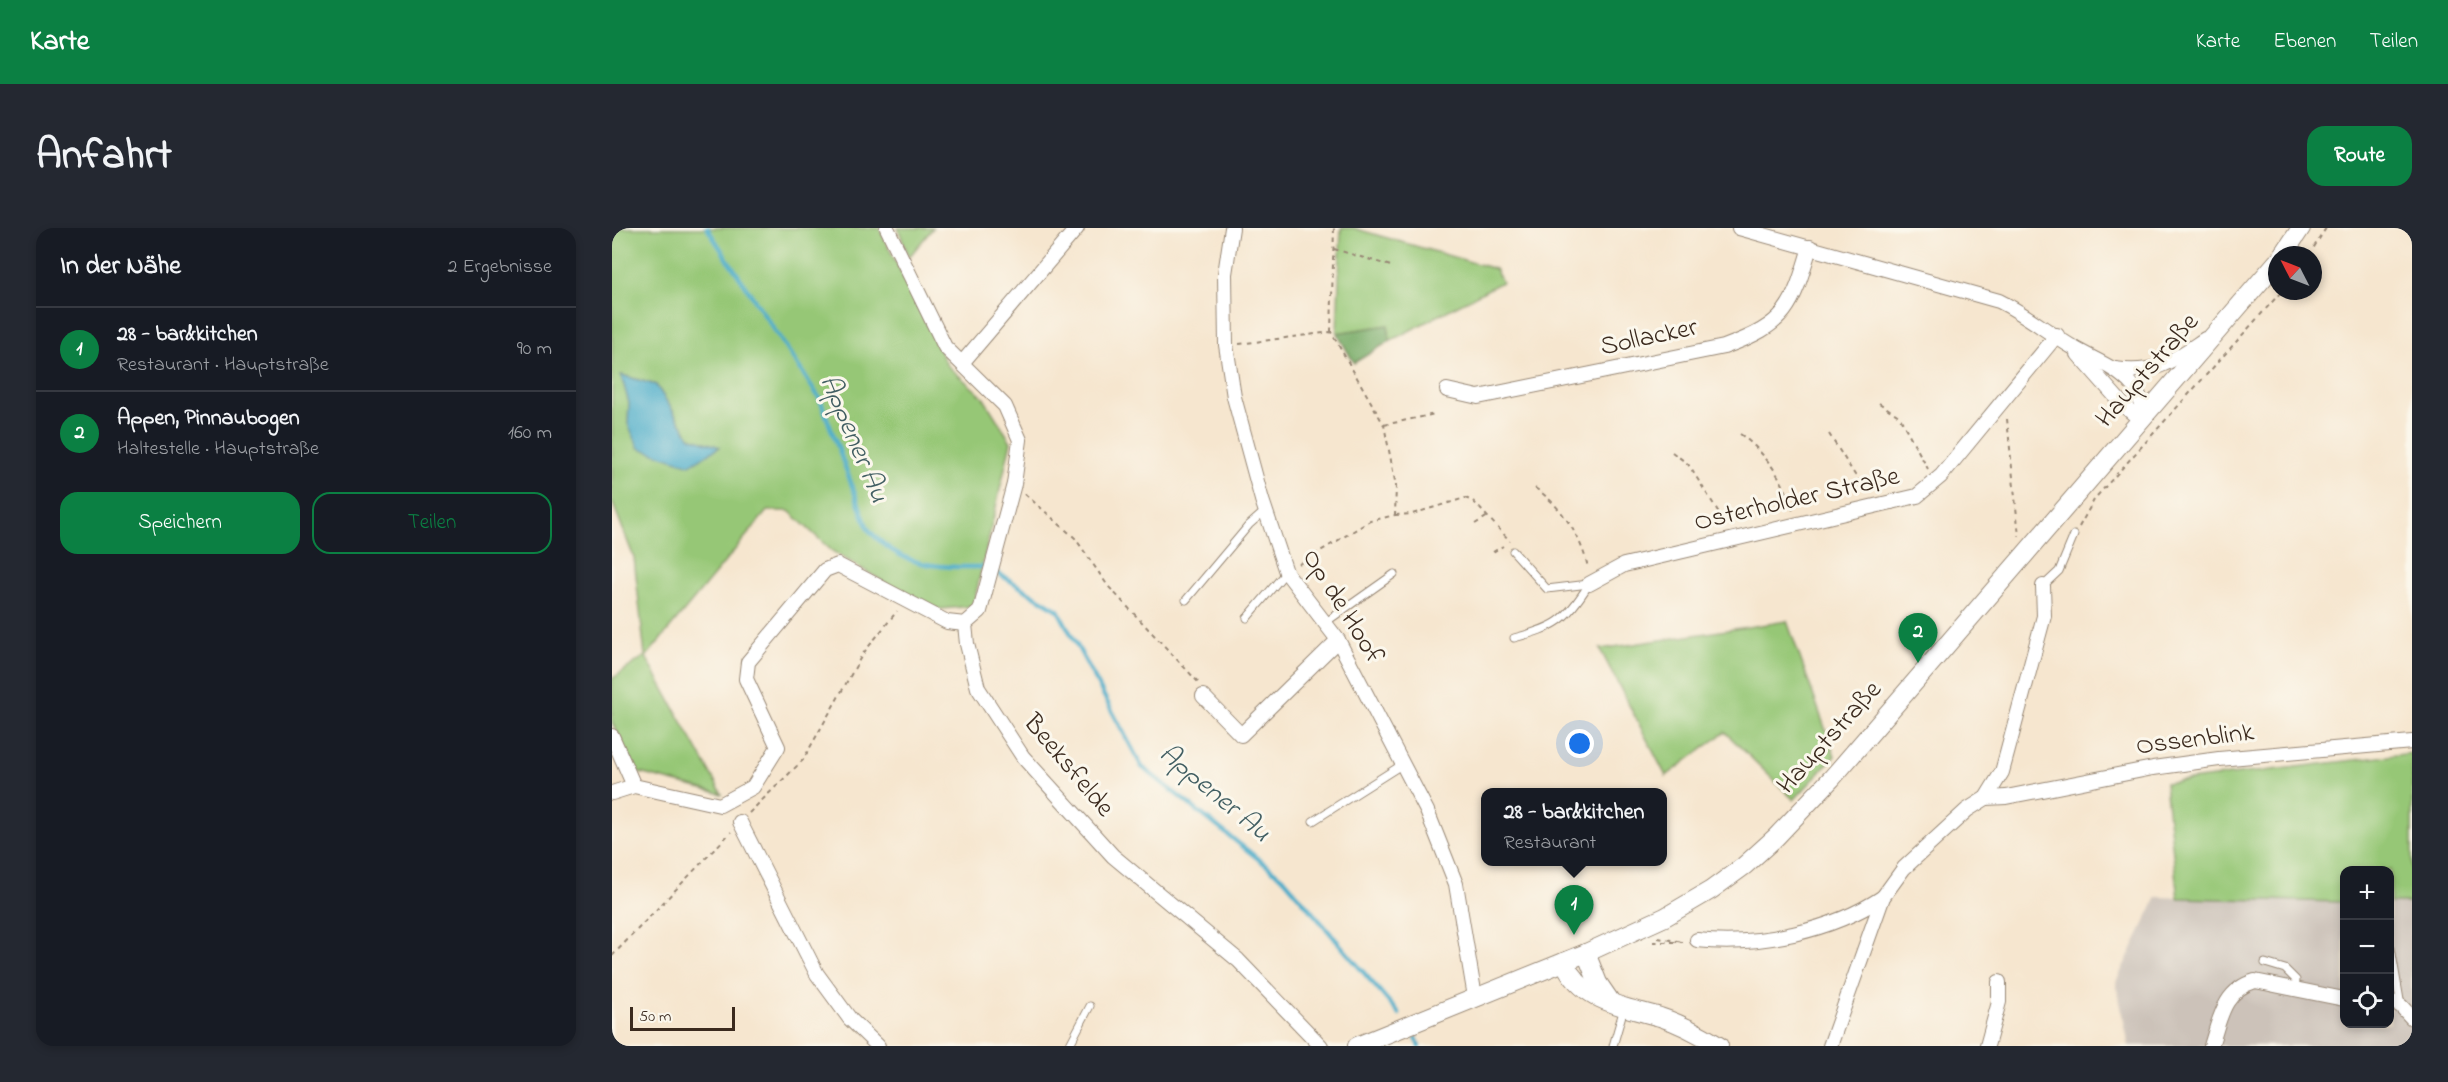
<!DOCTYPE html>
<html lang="de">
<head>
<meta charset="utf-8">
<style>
  :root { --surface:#171b24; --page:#242831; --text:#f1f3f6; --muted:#9ea1a6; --line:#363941; --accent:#0b8043 }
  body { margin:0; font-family:"Indie Flower",sans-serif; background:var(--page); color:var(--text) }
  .controls { position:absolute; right:18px; bottom:18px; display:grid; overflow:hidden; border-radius:12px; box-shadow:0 3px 9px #0003 }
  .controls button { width:54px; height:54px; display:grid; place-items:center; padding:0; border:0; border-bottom:2px solid var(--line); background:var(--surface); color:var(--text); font:30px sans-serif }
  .compass { position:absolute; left:1656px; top:18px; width:54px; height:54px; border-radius:50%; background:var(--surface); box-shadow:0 3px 9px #0003; rotate:312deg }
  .scale { position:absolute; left:18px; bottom:15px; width:105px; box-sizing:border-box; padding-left:6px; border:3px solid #3b2a1e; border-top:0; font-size:16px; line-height:21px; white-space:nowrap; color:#3b2a1e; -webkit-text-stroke:4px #fbf7ec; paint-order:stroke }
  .you { position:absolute; left:968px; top:516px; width:21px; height:21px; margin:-15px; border:4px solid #fff; border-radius:50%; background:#1a73e8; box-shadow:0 0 0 9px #1a73e833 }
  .badge { display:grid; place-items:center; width:39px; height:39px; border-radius:50%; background:var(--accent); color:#fff; font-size:20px; font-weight:700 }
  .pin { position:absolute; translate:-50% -50px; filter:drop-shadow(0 2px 3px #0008) }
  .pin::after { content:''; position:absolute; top:32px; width:21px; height:18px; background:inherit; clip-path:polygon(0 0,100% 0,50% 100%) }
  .popup { position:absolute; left:869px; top:560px; width:186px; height:78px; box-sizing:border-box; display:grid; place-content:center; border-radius:12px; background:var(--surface); filter:drop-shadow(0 2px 4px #0005); font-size:20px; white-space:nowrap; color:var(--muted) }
  .popup b { font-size:22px; color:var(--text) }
  .popup::after { content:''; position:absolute; left:50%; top:100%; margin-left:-12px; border:12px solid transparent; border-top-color:var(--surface) }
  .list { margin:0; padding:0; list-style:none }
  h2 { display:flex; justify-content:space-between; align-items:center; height:78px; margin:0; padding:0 24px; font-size:26px }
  h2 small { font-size:20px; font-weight:400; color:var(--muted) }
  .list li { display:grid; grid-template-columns:39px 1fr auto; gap:18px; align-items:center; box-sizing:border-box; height:84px; padding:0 24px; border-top:2px solid var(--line) }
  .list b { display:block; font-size:22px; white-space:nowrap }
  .list p { margin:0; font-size:20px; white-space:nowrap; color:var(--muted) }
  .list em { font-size:20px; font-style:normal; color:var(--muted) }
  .actions { display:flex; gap:12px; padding:18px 24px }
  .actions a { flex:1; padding:14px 0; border:2px solid var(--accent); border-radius:18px; text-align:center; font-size:21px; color:var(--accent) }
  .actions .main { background:var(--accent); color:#fff }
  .icon { flex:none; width:33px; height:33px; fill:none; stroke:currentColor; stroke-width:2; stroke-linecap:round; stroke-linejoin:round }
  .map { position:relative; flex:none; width:1800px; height:818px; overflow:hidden; border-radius:18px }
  header { display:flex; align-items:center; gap:36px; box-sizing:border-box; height:84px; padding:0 30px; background:var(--accent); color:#fff }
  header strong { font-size:28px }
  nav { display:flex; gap:33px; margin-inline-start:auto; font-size:21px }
  .intro { display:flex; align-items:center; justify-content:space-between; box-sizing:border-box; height:144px; padding:0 36px }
  h1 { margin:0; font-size:42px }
  .button { padding:15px 27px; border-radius:18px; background:var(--accent); color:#fff; font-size:21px; font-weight:700 }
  main { display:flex; gap:36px; padding:0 36px }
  aside { flex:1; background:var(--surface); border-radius:18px; box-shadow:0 3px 9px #0003 }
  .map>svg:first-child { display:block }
  .industrial { fill:#ccc2b9 }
  .green { fill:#96c776; stroke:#68784a; stroke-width:1.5; fill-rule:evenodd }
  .forest { fill:#78ac67; stroke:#5a6b42; stroke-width:1.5 }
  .water { fill:#49acc9; stroke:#426b74; stroke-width:1.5 }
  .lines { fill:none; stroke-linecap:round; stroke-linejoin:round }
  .stream { stroke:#49acc9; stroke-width:4.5 }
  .lane-casing { stroke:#988876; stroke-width:9 }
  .street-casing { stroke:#988876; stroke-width:16 }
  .secondary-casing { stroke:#988876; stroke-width:20 }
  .path { stroke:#988876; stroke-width:2; stroke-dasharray:4.5 4.5; stroke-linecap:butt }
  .lane { stroke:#fff; stroke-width:7 }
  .street { stroke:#fff; stroke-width:14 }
  .secondary { stroke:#fff; stroke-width:18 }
  .labels { text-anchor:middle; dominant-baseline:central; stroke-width:6; stroke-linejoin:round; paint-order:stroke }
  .street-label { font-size:27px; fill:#3b2a1e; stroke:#fbf7ec }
  .water-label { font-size:28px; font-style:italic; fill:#415e62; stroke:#fbf7ec }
</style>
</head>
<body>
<header>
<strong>Karte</strong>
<nav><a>Karte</a><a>Ebenen</a><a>Teilen</a></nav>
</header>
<div class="intro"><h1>Anfahrt</h1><a class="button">Route</a></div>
<main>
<aside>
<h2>In der Nähe<small>2 Ergebnisse</small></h2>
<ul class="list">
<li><span class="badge">1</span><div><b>28 - bar&amp;kitchen</b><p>Restaurant · Hauptstraße</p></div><em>90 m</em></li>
<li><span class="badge">2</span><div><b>Appen, Pinnaubogen</b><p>Haltestelle · Hauptstraße</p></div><em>160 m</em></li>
</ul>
<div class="actions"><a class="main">Speichern</a><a>Teilen</a></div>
</aside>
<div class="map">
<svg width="1800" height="818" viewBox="0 0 1800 818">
  <rect width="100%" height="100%" fill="#fbf7ec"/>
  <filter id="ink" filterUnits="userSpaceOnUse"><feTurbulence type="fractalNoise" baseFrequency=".0167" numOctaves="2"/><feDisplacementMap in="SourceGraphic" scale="12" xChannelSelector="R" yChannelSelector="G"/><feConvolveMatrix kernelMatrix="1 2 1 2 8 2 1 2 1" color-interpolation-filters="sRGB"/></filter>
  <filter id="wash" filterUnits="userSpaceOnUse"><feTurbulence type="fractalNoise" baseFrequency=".008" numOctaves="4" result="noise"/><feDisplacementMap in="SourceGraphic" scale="24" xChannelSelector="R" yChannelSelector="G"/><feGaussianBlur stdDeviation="1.35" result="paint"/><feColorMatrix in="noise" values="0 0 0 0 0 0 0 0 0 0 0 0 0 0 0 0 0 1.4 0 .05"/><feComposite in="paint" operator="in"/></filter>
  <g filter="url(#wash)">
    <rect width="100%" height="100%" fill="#f6e6cf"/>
    <polygon class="industrial" points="1545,669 1732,674 1732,796 1778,796 1778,675 1800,675 1800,818 1517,818 1504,754"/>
    <g class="green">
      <path d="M 0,0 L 267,0 L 335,137 L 371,169 L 399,214 L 361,378 L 319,382 L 220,323 L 177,283 L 155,283 L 34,429 L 110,566 L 24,544 L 0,494 L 0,451 L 33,428 L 22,330 L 0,273 ZM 10,147 L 44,157 L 78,209 L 107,220 L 16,196 L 17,175 Z"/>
      <polygon points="286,0 321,0 297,29"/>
      <polygon points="729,0 741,0 883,41 890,54 778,113 776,97 725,105"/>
      <polygon points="1175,393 1223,528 1182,572 1113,504 1054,548 988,421"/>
      <polygon points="1800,525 1800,675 1778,675 1778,642 1732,642 1732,674 1566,670 1553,555"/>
    </g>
    <polygon class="forest" points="776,97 778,113 742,135 725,105"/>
    <polygon class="water" points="9,147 44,157 78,209 108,219 78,237 27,220 16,196 17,175"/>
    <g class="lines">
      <g class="stream">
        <path d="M 95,0 L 208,171 L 256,301 C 291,341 325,339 373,339"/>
        <polyline points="384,344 446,382 530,539 673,652 787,786"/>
        <polyline points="804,810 807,818"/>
      </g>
    </g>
  </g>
  <g filter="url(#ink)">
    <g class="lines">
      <g class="lane-casing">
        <g id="lane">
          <polyline points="901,323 935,361 977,356"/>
          <polyline points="1431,358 1447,343 1462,307"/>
          <polyline points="574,372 637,297 654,282"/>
          <polyline points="635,390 674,344"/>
          <polyline points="714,394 782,346"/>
          <path d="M 902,410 C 944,399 954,393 977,356"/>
          <polyline points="701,593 791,536"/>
          <polyline points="1779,720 1789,778"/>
          <polyline points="1653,735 1673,741 1684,752 1683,762"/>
          <polyline points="457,818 478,778"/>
          <polyline points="1001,818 1012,780"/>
        </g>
      </g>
      <g class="street-casing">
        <g id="street">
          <polyline points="275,0 333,119 393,178 408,212 402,256 368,383 353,396"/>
          <polyline points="620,0 613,46 614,117 622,169 650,272 674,344 726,412 815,583 844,656 863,769"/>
          <path d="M 1127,0 L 1387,73 C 1414,86 1436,105 1462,120 C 1482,132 1504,139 1520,157 C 1530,167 1530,179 1529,192"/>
          <polyline points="1466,126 1511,177 1529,192"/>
          <polyline points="350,135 465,0"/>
          <path d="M 1503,141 C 1544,147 1560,133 1593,111"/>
          <path d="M 835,162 L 866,169 L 1112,119 C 1175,96 1180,80 1198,19"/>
          <polyline points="977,356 1012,337 1305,268 1329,248 1445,107"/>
          <polyline points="353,396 355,416 366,460 411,529 501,628 626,732 709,818"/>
          <polyline points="591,468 629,507 726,412"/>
          <polyline points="0,508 22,558"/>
          <polyline points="0,565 22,558 108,577 141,559 166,519 134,451 136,434 213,342 226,337 335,394 353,396"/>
          <polyline points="1374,570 1394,569 1541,540 1607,531 1800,514"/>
          <polyline points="128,594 205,746 238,791 266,818"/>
          <path d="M 1085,712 C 1146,719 1220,703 1271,669"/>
          <polyline points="1778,773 1789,778 1800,790"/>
          <polyline points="1218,818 1271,669 1292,640 1355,582 1374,570 1390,544 1432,388 1431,358"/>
          <polyline points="1375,818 1387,774 1387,754"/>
          <path d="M 1599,818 C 1608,790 1612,762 1643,753 L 1732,771"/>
        </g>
      </g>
      <g class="secondary-casing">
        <g id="secondary">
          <polyline points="1671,27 1689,0"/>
          <polyline points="974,725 986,755 999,774"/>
          <path d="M 952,734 C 970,774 1010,778 1048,789 C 1070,796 1088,806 1107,818"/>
          <polyline points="745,818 974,725 1053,689 1099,662 1132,638 1164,609 1220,550 1665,34"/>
        </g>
      </g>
      <g class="path">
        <polyline points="722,21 779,38"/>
        <polyline points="1697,27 1714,0"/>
        <polyline points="719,104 722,0"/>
        <polyline points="627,116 719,104 772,197 784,258 783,287 758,293 687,336"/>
        <polyline points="1267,175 1287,188 1316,241"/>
        <polyline points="1395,191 1407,308"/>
        <polyline points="772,197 823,186"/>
        <path d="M 1128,206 C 1152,223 1174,254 1181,283"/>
        <polyline points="1217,206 1250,258 1252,268"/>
        <polyline points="1060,224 1076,236 1111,291 1113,298"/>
        <path d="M 923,260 C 949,277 970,310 976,340"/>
        <polyline points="413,266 463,310 496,358 587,455"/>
        <polyline points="1485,268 1670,63"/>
        <polyline points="783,287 800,286 853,270 861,273 898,313"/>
        <polyline points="863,296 876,288"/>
        <polyline points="1467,299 1482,272"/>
        <polyline points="881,324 891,318"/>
        <polyline points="137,585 191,532 250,427 285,383"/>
        <polyline points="1046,710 1072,714"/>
        <polyline points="1041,714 1071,714"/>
        <polyline points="0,728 119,604"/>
      </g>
      <use href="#lane" class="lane"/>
      <use href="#street" class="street"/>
      <use href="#secondary" class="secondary"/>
    </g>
  </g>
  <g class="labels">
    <g class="street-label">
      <text transform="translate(1037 110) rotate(-12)">Sollacker</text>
      <text transform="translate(1536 143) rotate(-49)">Hauptstraße</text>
      <text transform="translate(1185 272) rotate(-13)">Osterholder Straße</text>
      <text transform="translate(730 379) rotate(58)">Op de Hoof</text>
      <text transform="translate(1218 510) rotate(-48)">Hauptstraße</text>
      <text transform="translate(1583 512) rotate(-7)">Ossenblink</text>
      <text transform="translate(456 538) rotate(50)">Beeksfelde</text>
    </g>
    <g class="water-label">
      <text transform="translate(241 211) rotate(67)">Appener Au</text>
      <text transform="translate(602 566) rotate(40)">Appener Au</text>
    </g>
  </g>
</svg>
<div class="controls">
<button>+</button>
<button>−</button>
<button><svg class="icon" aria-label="locate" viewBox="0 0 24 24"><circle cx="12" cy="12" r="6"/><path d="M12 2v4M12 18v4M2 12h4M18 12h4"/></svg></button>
</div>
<svg class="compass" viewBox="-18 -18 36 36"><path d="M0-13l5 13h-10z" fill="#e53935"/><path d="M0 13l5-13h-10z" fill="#9ea1a6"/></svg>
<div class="scale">50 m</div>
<div class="you"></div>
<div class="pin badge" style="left:962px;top:707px">1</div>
<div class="popup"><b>28 - bar&amp;kitchen</b>Restaurant</div>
<div class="pin badge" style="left:1306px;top:435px">2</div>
</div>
</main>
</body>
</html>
